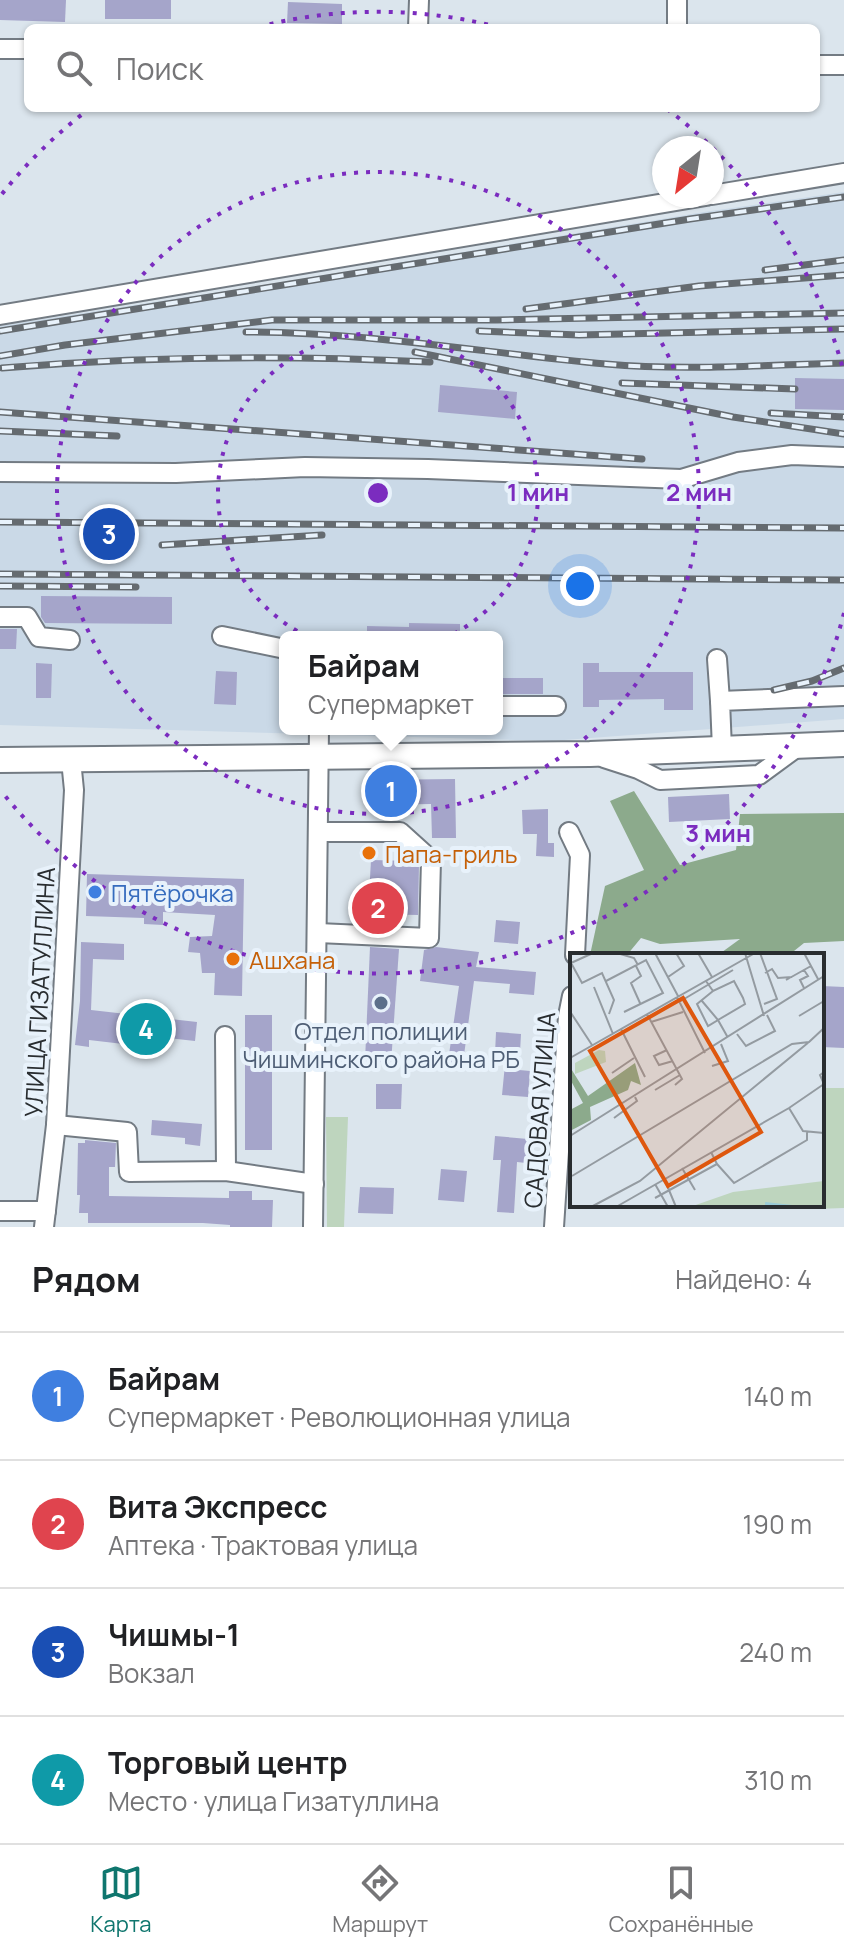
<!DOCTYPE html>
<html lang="ru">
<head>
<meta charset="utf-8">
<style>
  :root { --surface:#fff; --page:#f2f2f2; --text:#202124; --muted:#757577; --line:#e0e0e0; --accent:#0f766e }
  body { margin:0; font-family:Manrope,sans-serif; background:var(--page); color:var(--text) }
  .compass { position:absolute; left:652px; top:136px; width:72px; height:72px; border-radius:50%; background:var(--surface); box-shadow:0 2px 6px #0004; rotate:210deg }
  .you { position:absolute; left:580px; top:586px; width:28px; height:28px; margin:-20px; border:6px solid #fff; border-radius:50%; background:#1a73e8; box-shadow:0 0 0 12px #1a73e833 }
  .badge { display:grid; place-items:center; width:52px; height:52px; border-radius:50%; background:var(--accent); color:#fff; font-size:26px; font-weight:700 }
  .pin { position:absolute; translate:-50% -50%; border:4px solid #fff; box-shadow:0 2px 8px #0006 }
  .popup { position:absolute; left:279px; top:631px; width:224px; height:104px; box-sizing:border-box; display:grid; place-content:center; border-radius:12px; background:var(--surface); filter:drop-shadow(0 2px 6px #0005); font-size:26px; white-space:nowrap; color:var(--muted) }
  .popup b { font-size:30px; color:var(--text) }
  .popup::after { content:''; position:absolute; left:50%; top:100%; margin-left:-16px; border:16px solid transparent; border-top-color:var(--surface) }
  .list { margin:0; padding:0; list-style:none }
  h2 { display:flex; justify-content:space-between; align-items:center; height:104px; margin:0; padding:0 32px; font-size:34px }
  h2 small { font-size:26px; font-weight:400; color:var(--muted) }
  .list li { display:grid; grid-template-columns:52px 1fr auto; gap:24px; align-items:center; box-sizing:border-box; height:128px; padding:0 32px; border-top:2px solid var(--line) }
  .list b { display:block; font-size:30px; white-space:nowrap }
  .list p { margin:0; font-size:26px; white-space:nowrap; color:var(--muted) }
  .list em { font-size:26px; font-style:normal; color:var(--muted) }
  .icon { flex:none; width:44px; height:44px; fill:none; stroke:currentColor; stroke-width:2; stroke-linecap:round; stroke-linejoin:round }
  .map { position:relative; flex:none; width:844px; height:1227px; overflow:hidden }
  .search { position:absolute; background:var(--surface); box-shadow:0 2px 6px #0004; left:24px; right:24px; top:24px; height:88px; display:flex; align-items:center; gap:20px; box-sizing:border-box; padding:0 28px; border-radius:12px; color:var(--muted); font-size:30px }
  .sheet { height:616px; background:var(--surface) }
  nav { display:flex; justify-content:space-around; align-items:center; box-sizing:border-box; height:112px; border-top:2px solid var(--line); background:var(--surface); font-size:22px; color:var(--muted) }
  nav a { display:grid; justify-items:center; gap:4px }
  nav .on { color:var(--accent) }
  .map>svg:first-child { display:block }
  .built { fill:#cad9e7; fill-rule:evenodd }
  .green { fill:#bed5be }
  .forest { fill:#8caa8c }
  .building { fill:#a5a5ca }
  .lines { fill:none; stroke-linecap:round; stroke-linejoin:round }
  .minor-casing { stroke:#737b83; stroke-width:22 }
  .major-casing { stroke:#737b83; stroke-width:28 }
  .minor { stroke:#fff; stroke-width:18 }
  .major { stroke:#fff; stroke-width:24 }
  .rail-casing { stroke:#656b70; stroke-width:7 }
  .rail { stroke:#e8f2fb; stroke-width:4; stroke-dasharray:12; stroke-linecap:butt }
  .ring { fill:none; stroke:#7b2cbf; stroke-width:4; stroke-dasharray:4 8 }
  .food-dot { fill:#e8710a; stroke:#e8f2fb; stroke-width:3 }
  .shop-dot { fill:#3f7fe0; stroke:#e8f2fb; stroke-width:3 }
  .service-dot { fill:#5c6f8a; stroke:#e8f2fb; stroke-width:3 }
  .labels { text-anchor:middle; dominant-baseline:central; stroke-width:8; stroke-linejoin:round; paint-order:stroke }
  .food-label { font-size:24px; fill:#c56008; stroke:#e8f2fb; text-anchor:start }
  .shop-label { font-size:24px; fill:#366cbe; stroke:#e8f2fb; text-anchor:start }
  .street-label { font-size:24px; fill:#292d30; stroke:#e8f2fb }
  .service-label { font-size:24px; fill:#4e5e75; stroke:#e8f2fb }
  .inset-river { fill:none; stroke:#9acbd7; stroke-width:4 }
  .inset-road { fill:none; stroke:#949ba1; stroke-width:2 }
  .view { fill:#de570e; fill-opacity:0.15; stroke:#de570e; stroke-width:4 }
  .inset-edge { fill:none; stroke:#292d30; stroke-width:4 }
  .centre { fill:#7b2cbf; stroke:#e8f2fb; stroke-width:4 }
  .ring-label { font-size:24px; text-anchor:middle; font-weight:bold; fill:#7b2cbf; stroke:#e8f2fb; stroke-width:8; stroke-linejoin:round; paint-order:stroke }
</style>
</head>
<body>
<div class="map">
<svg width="844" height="1227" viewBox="0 0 844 1227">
  <rect width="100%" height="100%" fill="#dbe5ed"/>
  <path class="built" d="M 844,192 L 844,719 L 551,741 L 0,725 L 0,326 L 283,282 L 704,212 ZM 285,637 L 497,637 L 497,729 L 285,729 Z"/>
  <g class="green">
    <polygon points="822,1088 844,1088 844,1208 816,1209 794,1205 822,1205"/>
    <polygon points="326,1117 348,1117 344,1227 327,1227"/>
  </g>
  <polygon class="forest" points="634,791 680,865 736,850 740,814 844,813 844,941 804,943 789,955 718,955 740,939 660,944 641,938 627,955 590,955 605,886 644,870 610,801"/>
  <g class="building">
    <polygon points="0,0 66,0 65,22 0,20"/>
    <rect x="105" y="0" width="66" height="19"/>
    <polygon points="288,2 342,4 342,24 287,23"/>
    <polygon points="795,378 844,379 844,410 795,409"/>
    <polygon points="440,385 517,392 515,419 438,412"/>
    <polygon points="41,596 172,597 172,624 45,623 41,617"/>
    <polygon points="409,623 460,624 460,637 367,637 367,626 409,627"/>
    <polygon points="0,629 17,629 16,649 0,649"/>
    <polygon points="36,663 52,664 51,698 36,698"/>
    <polygon points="583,663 599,663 599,672 693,672 693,710 664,710 664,699 599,700 599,707 583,707"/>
    <polygon points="216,671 237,672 236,705 214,704"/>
    <rect x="497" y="678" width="46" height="16"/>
    <polygon points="455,779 456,838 432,838 431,804 371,805 370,780"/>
    <polygon points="729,794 730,819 669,822 668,797"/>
    <polygon points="548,809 548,843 554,843 554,857 536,856 537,834 523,834 522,810"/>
    <polygon points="371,860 414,861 419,865 418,915 368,914"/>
    <polygon points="87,874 244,879 242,996 214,995 215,973 202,973 200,953 188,952 190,937 212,936 215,915 163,912 163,925 144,924 144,918 86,916"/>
    <polygon points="496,920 520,922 518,944 494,942"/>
    <polygon points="81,942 124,944 124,960 93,959 91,1010 197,1022 195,1041 150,1036 149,1047 89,1040 89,1047 75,1045 80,1001"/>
    <polygon points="370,947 399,949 391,1063 365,1061"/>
    <polygon points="436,947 479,952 476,967 536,972 534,995 509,993 510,984 474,981 462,1070 447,1068 459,986 420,981 424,950"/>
    <polygon points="822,986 844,987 844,1048 822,1047"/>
    <rect x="245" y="1015" width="27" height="135"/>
    <polygon points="496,1032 521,1034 519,1070 530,1071 528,1097 502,1095 506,1054 495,1054"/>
    <polygon points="376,1084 402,1084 401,1109 376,1109"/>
    <polygon points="152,1120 202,1124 200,1146 185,1144 185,1138 151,1135"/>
    <polygon points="495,1136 528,1139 526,1163 517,1162 514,1213 497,1212 501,1160 493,1160"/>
    <polygon points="85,1140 116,1143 115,1167 109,1167 109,1196 229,1198 229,1191 252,1191 252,1200 273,1200 272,1227 230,1227 230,1225 203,1223 88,1223 88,1213 79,1213 80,1195 77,1195 78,1143 85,1143"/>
    <polygon points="441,1169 467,1171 464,1202 438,1200"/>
    <polygon points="360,1187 394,1188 393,1214 358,1213"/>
  </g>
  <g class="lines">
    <g class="minor-casing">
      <g id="minor">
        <polyline points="677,0 677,28"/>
        <polyline points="418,28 419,0"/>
        <polyline points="0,49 28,49"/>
        <polyline points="816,65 844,65"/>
        <polyline points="712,195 844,173"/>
        <polyline points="0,315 706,196"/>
        <polyline points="0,472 176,473 305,467 428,469 681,479 738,462 792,455 844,457"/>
        <polyline points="0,617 27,617 39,637 70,640"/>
        <polyline points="222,636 285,649"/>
        <polyline points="717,659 720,701"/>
        <polyline points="497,706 556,706"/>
        <polyline points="722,749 720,701 844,696"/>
        <polyline points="604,758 638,769 660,780 759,775 800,745"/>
        <polyline points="569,832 580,855 575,955"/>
        <polyline points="318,933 429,938 431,860 400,832 319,832"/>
        <polyline points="225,1036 226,1171"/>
        <polyline points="56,1125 127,1132 129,1172 226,1171 314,1184"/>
        <polyline points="0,1211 46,1211"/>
        <polyline points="44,1227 56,1125 74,790 71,760"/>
        <polyline points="313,1227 319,729"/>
        <polyline points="554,1227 568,1016 572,996"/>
      </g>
    </g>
    <g class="major-casing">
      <polyline id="major" points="0,760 590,754 844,744"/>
    </g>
    <use href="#minor" class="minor"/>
    <use href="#major" class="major"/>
    <g class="rail-casing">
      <g id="rail">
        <polyline points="765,270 844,260"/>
        <polyline points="526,309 699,286 844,275"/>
        <polyline points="0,331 690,219 844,197"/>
        <polyline points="479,331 579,335 844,329"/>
        <path d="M 246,332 C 367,332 485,353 606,364 C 684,371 765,365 844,363"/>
        <polyline points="415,352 733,417 844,434"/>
        <polyline points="0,356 65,345 272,320 496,320 844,313"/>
        <path d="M 2,368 C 145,356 288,355 430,362"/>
        <polyline points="622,383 795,389"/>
        <polyline points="0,412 642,459"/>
        <polyline points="771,413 844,417"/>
        <polyline points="0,431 117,436"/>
        <polyline points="0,522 844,528"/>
        <polyline points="162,545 322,535"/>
        <polyline points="0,574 844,580"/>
        <polyline points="0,586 136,587"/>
        <polyline points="774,690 812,681 844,668"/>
      </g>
    </g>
    <use href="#rail" class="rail"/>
  </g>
  <g class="ring">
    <circle cx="378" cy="493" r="160"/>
    <circle cx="378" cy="493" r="321"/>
    <path d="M844 613A481 481 0 0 1 2 792M2 194A481 481 0 0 1 89 109M258 27A481 481 0 0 1 498 27M667 109A481 481 0 0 1 844 373"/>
  </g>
  <g class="food-dot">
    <circle cx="369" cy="853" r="8"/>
    <circle cx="233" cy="959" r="8"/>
  </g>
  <circle class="shop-dot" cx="95" cy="892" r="8"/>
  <circle class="service-dot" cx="381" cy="1003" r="8"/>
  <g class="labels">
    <g class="food-label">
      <text x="385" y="853">Папа-гриль</text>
      <text x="249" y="959">Ашхана</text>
    </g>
    <g class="shop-label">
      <text x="111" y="892">Пятёрочка</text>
    </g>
    <g class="street-label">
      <text transform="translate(39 992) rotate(-87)">УЛИЦА ГИЗАТУЛЛИНА</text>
      <text transform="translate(539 1110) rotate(-86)">САДОВАЯ УЛИЦА</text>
    </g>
    <g class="service-label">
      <text x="381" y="1030">Отдел полиции<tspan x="381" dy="28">Чишминского района РБ</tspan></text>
    </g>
  </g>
  <g transform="translate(570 953)">
    <rect width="254" height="254" fill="#dbe5ed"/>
    <path d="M 29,97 L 35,98 L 36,109 L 5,121 L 5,110 ZM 254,228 L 254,254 L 120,254 L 163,239 Z" fill="#bed5be"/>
    <path d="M 65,110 L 71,132 L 61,128 L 58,137 L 20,154 L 21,167 L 0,178 L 0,157 L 13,150 L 0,126 L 0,114 L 18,143 Z" fill="#8caa8c"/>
    <path class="inset-river" d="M 195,251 L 222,254"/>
    <path class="inset-road" d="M 47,0 L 64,5 L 68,12M 85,0 L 108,43M 128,0 L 142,24M 175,0 L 194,63M 190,0 L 207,46 L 194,51M 234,0 L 248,26M 0,8 L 12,30 L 32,20 L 44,47 L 39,61M 1,10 L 23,0M 66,13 L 71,23 L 61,30 L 70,50M 195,20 L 202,16 L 208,25 L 222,24M 98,24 L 114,13 L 106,0M 216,27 L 241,13M 36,28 L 76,7 L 93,40 L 54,59M 136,28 L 143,38 L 164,28 L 173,45 L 175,51 L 148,67 L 157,83M 24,34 L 43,81M 234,35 L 230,27 L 238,23 L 234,17M 107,44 L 135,100M 132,48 L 148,67 L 138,73 L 127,51 L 143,38M 109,49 L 163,17M 1,60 L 22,92M 77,61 L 112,126 L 105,132M 229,63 L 254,48M 81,69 L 113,59M 51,76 L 75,124M 167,81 L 176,93 L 205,78 L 197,62M 97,97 L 84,103 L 89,112 L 103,108M 0,105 L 185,0M 142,113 L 158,108 L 151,91M 42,120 L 64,105M 85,137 L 110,122M 219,155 L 233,178 L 254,180M 44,165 L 67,148 L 65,144M 0,183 L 254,23M 147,211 L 164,230 L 237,187 L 237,179M 112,215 L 125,237M 2,223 L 222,91 L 239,89 L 254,75M 94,225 L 106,254M 85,231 L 98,254M 85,245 L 147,211 L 141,199M 21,254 L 70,228 L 239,89M 46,254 L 219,155 L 254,131 L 250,122 L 254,119"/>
    <path class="view" d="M 113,45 L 191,179 L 98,233 L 20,98 Z"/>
    <rect width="254" height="254" class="inset-edge"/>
  </g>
  <circle cx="378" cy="493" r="12" class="centre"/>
  <g class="ring-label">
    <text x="538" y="501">1 мин</text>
    <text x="699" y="501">2 мин</text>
    <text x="718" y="842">3 мин</text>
  </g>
</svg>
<svg class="compass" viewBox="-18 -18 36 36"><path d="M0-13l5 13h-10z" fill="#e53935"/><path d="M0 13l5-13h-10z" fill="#757577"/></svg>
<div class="you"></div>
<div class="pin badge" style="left:391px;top:791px;background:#3f7fe0">1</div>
<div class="popup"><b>Байрам</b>Супермаркет</div>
<div class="pin badge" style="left:378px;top:908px;background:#e0444e">2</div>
<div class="pin badge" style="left:109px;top:534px;background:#1a4fb4">3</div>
<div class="pin badge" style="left:146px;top:1029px;background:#0f9aa8">4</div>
<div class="search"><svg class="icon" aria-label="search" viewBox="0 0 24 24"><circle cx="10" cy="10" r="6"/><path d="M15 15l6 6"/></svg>Поиск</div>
</div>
<section class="sheet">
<h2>Рядом<small>Найдено: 4</small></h2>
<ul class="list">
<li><span class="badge" style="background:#3f7fe0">1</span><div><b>Байрам</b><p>Супермаркет · Революционная улица</p></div><em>140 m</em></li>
<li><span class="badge" style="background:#e0444e">2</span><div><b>Вита Экспресс</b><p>Аптека · Трактовая улица</p></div><em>190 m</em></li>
<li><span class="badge" style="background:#1a4fb4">3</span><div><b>Чишмы-1</b><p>Вокзал</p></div><em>240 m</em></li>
<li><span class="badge" style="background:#0f9aa8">4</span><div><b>Торговый центр</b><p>Место · улица Гизатуллина</p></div><em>310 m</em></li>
</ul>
</section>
<nav>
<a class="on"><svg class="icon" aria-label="map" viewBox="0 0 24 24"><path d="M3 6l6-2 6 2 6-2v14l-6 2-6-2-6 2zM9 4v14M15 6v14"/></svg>Карта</a>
<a><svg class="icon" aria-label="directions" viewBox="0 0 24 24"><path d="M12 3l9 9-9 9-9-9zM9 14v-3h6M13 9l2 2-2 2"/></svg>Маршрут</a>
<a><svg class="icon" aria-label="saved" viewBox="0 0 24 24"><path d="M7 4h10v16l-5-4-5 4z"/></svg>Сохранённые</a>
</nav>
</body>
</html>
